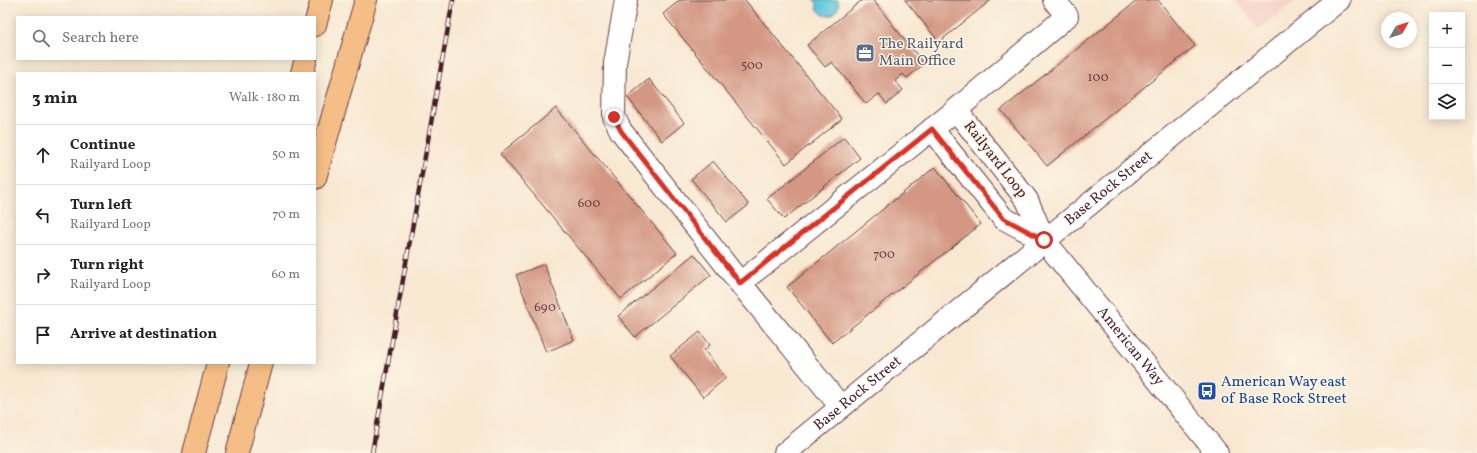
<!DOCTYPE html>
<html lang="en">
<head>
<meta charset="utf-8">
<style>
  :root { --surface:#fff; --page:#f2f2f2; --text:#222; --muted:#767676; --line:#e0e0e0 }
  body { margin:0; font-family:Vollkorn,serif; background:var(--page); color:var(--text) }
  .controls { position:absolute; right:12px; top:12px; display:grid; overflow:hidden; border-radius:0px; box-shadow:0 2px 10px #0003 }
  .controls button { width:36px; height:36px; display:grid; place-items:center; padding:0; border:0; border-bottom:1px solid var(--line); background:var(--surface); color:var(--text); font:20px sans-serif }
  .compass { position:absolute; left:1381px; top:12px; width:36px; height:36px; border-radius:50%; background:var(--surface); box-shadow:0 2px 10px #0003; rotate:51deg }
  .stop { position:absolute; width:12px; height:12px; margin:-9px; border:3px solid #d93025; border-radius:50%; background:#fff }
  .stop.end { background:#d93025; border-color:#fff; box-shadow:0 1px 4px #0008 }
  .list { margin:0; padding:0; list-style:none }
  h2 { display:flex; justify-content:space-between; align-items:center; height:52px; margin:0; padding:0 16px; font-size:17px }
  h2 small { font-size:13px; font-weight:400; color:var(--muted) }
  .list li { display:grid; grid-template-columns:26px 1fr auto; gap:12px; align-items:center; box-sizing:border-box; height:60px; padding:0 16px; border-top:1px solid var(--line) }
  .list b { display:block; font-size:15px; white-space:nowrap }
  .list p { margin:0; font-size:13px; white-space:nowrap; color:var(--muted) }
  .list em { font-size:13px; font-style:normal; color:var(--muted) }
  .icon { flex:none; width:22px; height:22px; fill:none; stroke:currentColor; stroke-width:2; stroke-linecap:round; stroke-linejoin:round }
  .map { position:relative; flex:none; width:1477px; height:453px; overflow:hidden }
  .search { position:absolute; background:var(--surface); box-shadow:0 2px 10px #0003; left:16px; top:16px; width:300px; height:44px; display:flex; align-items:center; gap:10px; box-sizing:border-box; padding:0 14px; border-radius:0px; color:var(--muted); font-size:15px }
  .panel { position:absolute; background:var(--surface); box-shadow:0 2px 10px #0003; left:16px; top:72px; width:300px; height:292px; border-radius:0px }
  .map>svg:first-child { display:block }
  .built { fill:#f7d0ca }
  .water { fill:#60c8dd; stroke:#557484 }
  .building { fill:#d39783 }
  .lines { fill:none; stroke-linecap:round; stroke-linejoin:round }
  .minor-casing { stroke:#643d44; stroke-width:24 }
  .major-casing { stroke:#643d44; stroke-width:24 }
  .minor { stroke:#fff; stroke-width:22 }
  .major { stroke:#f6be87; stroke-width:22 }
  .rail-casing { stroke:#4a1f2b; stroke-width:4.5 }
  .rail { stroke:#fcf5e5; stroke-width:3; stroke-dasharray:9; stroke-linecap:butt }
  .route { stroke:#d93025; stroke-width:5 }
  .labels { text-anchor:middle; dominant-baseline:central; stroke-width:3; stroke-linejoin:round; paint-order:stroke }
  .number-label { font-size:13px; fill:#6c3d41 }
  .service-label { font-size:15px; fill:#4e5e75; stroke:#fcf5e5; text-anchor:start }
  .street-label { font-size:15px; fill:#4a1f2b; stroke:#fcf5e5 }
  .transit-label { font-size:15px; fill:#164399; stroke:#fcf5e5; text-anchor:start }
</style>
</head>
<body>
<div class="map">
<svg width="1477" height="453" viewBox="0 0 1477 453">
  <rect width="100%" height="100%" fill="#fcf5e5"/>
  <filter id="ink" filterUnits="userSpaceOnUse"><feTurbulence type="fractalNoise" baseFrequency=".025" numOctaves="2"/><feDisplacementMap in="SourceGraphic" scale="8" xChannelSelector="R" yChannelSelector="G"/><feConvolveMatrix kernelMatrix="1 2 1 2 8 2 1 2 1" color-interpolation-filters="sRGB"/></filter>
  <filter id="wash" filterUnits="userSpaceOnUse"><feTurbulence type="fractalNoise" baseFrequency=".012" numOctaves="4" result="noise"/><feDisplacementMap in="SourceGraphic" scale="16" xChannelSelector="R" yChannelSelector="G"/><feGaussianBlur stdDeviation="0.9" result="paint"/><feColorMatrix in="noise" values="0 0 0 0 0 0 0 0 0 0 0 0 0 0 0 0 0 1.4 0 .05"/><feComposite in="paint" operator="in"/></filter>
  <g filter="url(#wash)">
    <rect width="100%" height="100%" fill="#f8e8d2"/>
    <polygon class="built" points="1235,0 1296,0 1259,30"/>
    <path class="water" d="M 814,0 L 838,0 C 840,7 837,10 833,15 L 823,15 L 817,9 L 817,3 Z"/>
    <g id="blocks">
      <g class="building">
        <polygon points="680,0 745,0 842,119 786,164 663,14"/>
        <polygon points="862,0 873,0 924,64 907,78 903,74 895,81 903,90 887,104 879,94 866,104 832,62 825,67 807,45"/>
        <polygon points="905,0 991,0 939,42"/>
        <polygon points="1138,0 1158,0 1195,46 1047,166 1001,110"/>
        <polygon points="649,79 684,123 662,141 627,97"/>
        <polygon points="556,108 677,253 621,299 500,154"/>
        <polygon points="844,137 860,158 784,219 767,199"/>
        <polygon points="713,161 749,205 727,222 691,179"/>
        <polygon points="935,167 981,224 832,343 787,287"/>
        <polygon points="694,254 711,275 635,337 618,316"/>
        <polygon points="544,264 574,340 546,352 516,275"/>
        <polygon points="700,332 710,345 704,350 726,378 703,397 670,356"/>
      </g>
    </g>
  </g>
  <g filter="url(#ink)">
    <use href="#blocks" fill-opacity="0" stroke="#643d44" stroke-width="1"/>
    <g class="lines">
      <g class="minor-casing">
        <g id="minor">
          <polyline points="626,0 615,63 614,117 621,131 740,283 841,407"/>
          <polyline points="932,129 1003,218 1044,240 1027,200 956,110"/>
          <path id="s1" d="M 1044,240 L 1217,453"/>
          <polyline points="740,283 956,110 1067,16 1054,0"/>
          <path id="s2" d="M 785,453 L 1339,0"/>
        </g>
      </g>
      <g class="major-casing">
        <g id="major">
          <polyline points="315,25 322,0"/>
          <polyline points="302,73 306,59"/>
          <polyline points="315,178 366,0"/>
          <polyline points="194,453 218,363"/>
          <polyline points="237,453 261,363"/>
        </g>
      </g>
      <use href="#minor" class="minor"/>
      <use href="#major" class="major"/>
      <g class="rail-casing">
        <polyline id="rail" points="372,453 453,0"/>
      </g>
      <use href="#rail" class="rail"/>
    </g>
  </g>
  <g class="lines" filter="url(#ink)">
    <polyline class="route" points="614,117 621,131 740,283 932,129 1003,218 1044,240"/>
  </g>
  <defs>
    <g id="office-square" transform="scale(1)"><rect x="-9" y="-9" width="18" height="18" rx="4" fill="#5c6f8a" stroke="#fcf5e5"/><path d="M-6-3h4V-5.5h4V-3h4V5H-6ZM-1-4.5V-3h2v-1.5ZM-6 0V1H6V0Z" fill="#fff"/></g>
    <g id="bus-square" transform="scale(1)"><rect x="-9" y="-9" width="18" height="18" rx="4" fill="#1a4fb4" stroke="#fcf5e5"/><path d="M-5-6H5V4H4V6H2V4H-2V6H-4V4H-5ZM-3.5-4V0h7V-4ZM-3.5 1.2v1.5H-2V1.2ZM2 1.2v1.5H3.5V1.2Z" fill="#fff"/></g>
  </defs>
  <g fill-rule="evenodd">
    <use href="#office-square" x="865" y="53"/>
    <use href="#bus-square" x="1207" y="391"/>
  </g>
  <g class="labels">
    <g class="number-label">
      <text x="752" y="66">500</text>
      <text x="1098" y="78">100</text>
      <text x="589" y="204">600</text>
      <text x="884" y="255">700</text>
      <text x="545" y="308">690</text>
    </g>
    <g class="service-label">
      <text x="879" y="44">The Railyard<tspan x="879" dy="17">Main Office</tspan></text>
    </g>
    <g class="street-label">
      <text transform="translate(995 160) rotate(52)">Railyard Loop</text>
      <text stroke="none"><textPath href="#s2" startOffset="418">Base Rock Street</textPath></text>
      <text stroke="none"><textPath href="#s1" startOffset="137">American Way</textPath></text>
      <text stroke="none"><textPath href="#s2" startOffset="94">Base Rock Street</textPath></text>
    </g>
    <g class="transit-label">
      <text x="1221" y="382">American Way east<tspan x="1221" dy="17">of Base Rock Street</tspan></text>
    </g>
  </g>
</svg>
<div class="controls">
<button>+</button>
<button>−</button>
<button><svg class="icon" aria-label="layers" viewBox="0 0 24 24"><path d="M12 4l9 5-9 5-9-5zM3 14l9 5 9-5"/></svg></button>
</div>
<svg class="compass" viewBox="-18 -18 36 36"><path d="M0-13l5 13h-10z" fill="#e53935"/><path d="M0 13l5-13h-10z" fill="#767676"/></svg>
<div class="stop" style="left:1044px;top:240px"></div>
<div class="stop end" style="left:614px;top:117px"></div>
<div class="search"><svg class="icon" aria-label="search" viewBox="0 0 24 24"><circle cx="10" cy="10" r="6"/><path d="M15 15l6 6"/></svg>Search here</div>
<section class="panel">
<h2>3 min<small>Walk · 180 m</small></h2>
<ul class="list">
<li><svg class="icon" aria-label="ahead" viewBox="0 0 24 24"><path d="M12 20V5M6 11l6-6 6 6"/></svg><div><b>Continue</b><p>Railyard Loop</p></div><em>50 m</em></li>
<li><svg class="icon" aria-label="left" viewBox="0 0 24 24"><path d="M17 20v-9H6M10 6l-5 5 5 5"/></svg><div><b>Turn left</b><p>Railyard Loop</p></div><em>70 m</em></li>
<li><svg class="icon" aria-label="right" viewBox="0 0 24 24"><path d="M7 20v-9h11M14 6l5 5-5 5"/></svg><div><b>Turn right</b><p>Railyard Loop</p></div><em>60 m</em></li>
<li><svg class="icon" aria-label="arrive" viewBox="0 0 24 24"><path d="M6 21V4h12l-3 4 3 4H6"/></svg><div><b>Arrive at destination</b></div></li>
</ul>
</section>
</div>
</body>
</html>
